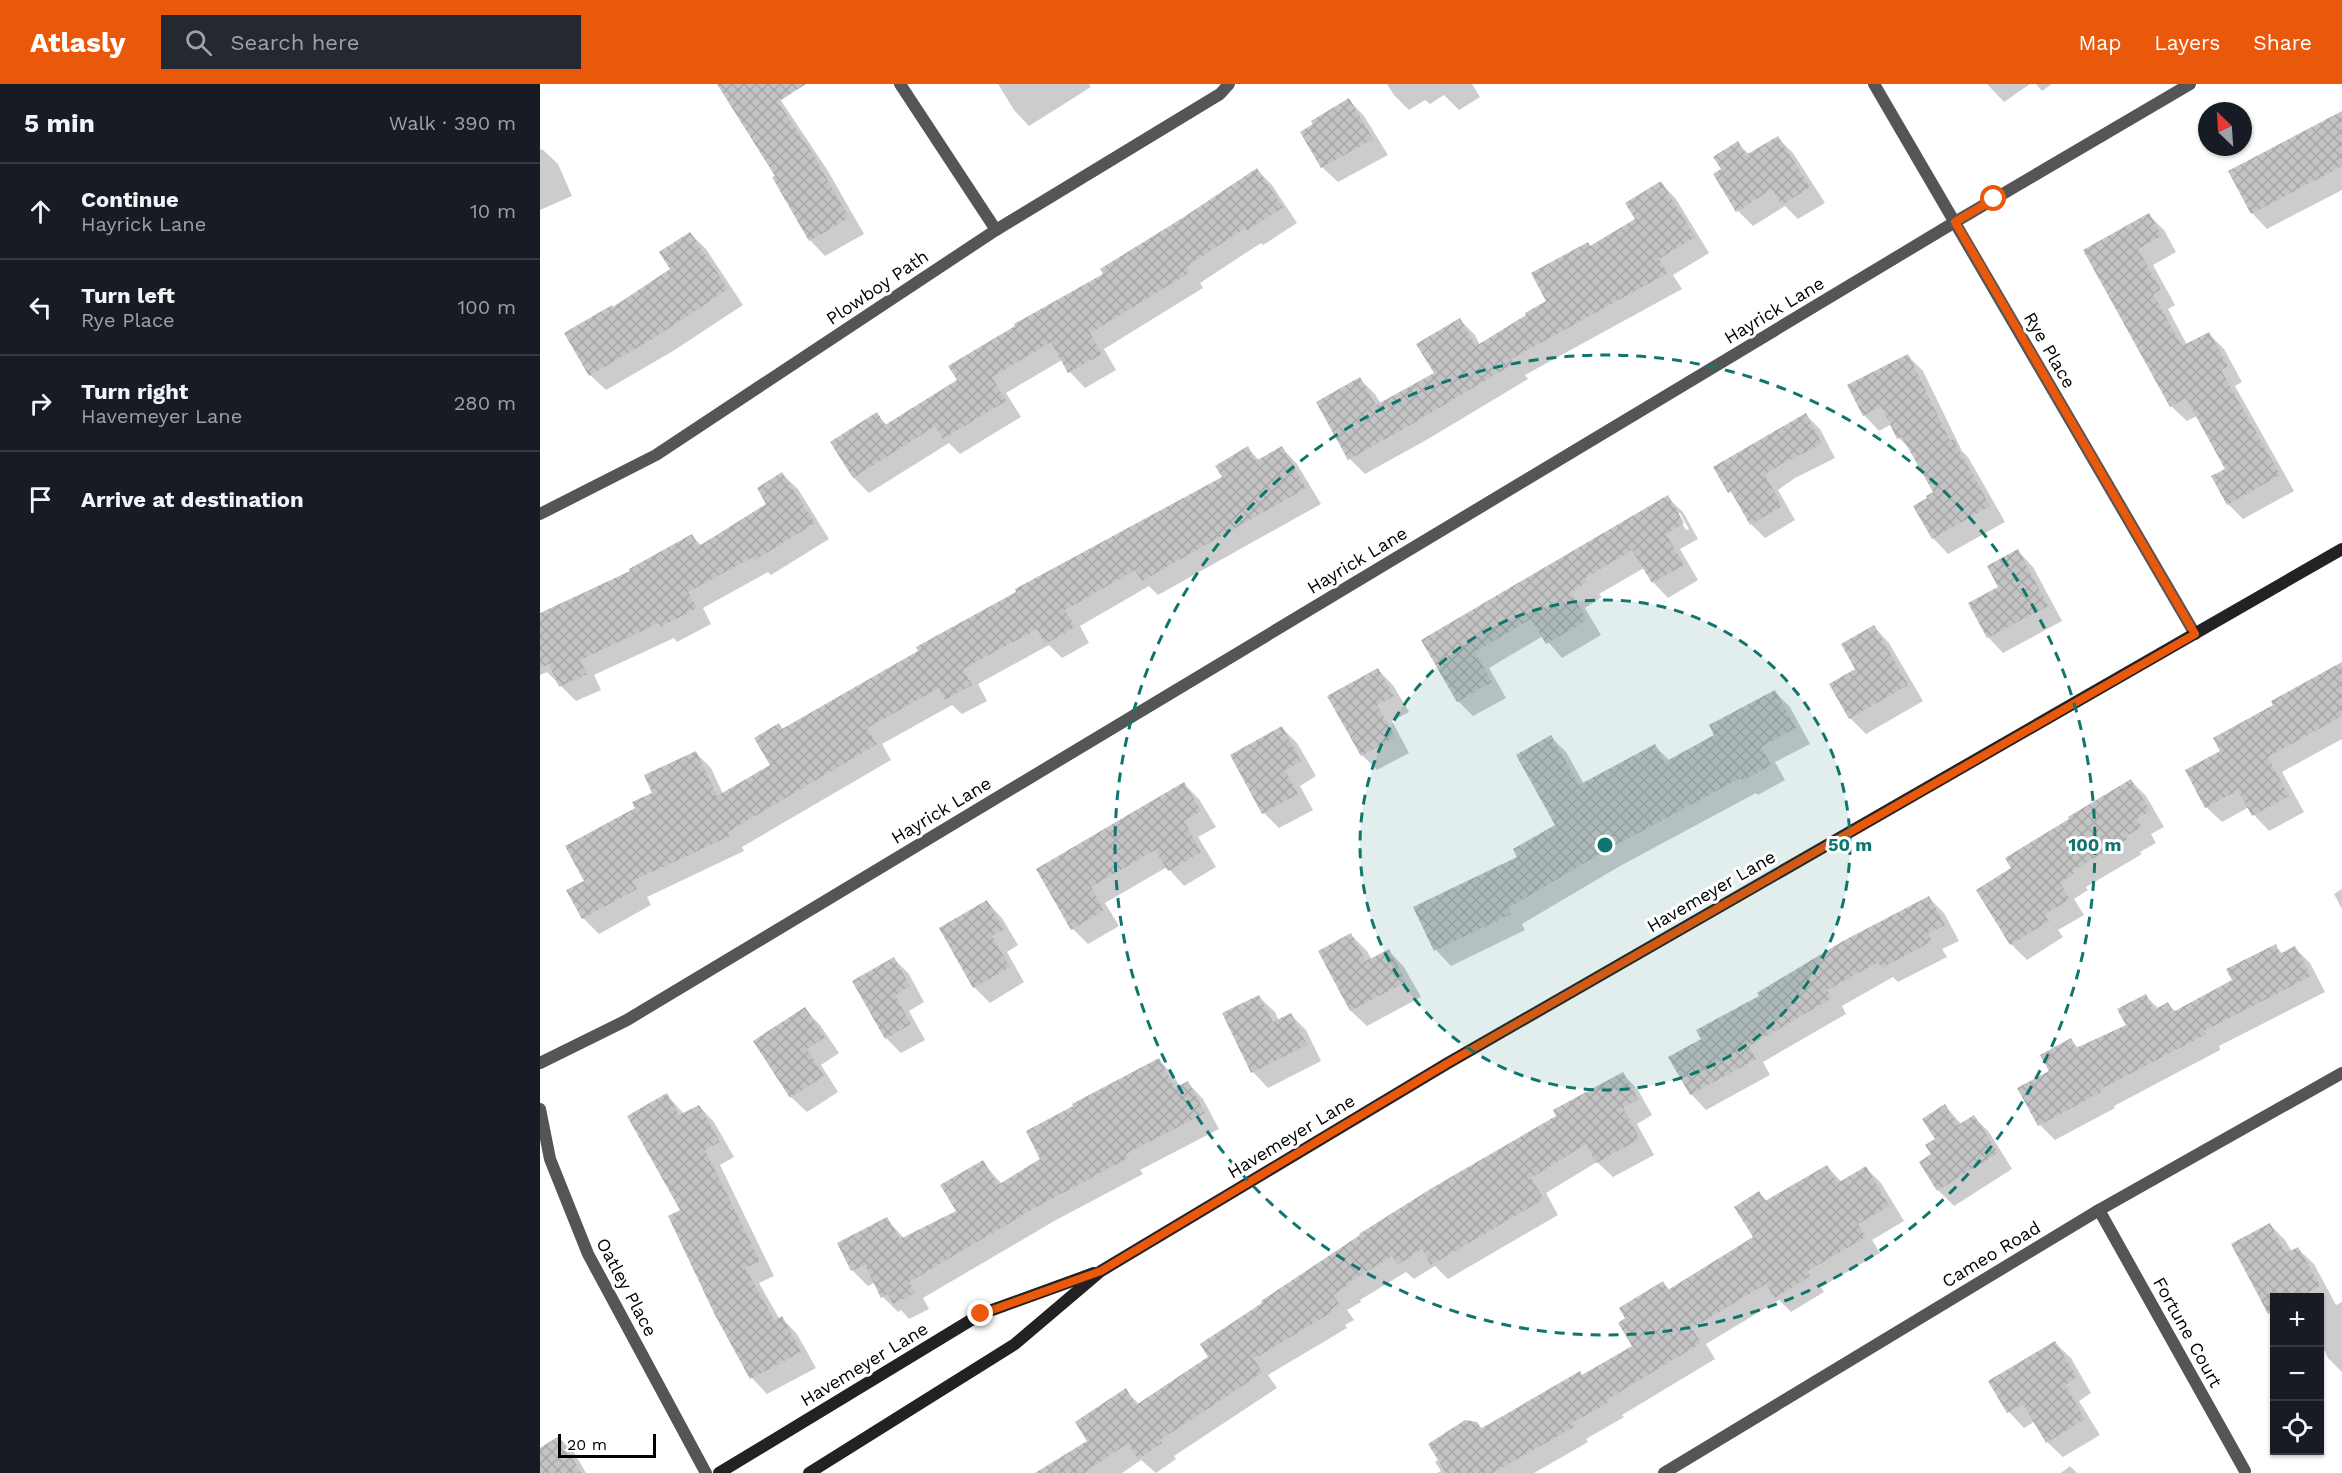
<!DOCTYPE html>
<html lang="en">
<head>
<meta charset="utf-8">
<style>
  :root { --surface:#171b24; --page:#242831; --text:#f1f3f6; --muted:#9ea1a6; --line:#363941; --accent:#ea580c }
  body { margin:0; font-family:"Work Sans",sans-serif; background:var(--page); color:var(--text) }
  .controls { position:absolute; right:18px; bottom:18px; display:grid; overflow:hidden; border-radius:0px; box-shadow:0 2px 4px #0004 }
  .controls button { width:54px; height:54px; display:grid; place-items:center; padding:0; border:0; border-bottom:2px solid var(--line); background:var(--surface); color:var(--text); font:30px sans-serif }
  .compass { position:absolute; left:1658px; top:18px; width:54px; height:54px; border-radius:50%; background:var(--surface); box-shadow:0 2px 4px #0004; rotate:335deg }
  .scale { position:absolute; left:18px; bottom:15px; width:98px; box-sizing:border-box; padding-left:6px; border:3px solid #000; border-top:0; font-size:16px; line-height:21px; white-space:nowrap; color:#000; -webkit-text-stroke:4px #fff; paint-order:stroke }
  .stop { position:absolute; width:18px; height:18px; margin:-14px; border:4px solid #ea580c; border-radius:50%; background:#fff }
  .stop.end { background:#ea580c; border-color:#fff; box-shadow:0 2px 6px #0008 }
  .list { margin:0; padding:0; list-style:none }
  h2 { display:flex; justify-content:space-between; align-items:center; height:78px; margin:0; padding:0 24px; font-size:26px }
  h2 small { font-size:20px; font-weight:400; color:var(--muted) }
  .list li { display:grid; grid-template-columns:39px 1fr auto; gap:18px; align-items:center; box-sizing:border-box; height:96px; padding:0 24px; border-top:2px solid var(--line) }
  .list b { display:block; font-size:22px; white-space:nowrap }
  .list p { margin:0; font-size:20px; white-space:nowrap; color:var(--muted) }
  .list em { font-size:20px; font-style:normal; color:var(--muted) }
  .icon { flex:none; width:33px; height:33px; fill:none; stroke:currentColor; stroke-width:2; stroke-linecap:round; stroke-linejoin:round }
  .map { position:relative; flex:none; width:1802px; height:1389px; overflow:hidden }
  header { display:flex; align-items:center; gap:36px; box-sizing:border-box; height:84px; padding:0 30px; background:var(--accent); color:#fff }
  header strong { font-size:28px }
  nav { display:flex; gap:33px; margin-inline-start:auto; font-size:21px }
  .search { width:420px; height:54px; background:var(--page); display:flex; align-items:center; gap:15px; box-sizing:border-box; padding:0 21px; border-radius:0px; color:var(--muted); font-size:22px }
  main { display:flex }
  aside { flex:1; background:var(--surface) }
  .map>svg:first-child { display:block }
  .shadow { fill:#0003; fill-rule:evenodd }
  .building { fill:url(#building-cross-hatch) }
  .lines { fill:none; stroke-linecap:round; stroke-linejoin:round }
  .street { stroke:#555; stroke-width:12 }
  .secondary { stroke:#222; stroke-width:12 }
  .route { stroke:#ea580c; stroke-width:8 }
  .ring { fill:none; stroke:#0f766e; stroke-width:3; stroke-dasharray:10 8 }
  .labels { text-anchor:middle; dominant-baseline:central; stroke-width:6; stroke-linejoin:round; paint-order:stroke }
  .street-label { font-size:18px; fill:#000; stroke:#fff }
  .centre { fill:#0f766e; stroke:#fff; stroke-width:3 }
  .ring-label { font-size:18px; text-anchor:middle; font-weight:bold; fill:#0f766e; stroke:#fff; stroke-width:6; stroke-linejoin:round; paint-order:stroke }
</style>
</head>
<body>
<header>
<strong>Atlasly</strong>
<div class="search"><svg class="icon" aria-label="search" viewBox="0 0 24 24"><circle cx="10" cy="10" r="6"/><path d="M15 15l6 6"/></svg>Search here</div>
<nav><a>Map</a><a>Layers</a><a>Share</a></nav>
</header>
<main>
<aside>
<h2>5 min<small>Walk · 390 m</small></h2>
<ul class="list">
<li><svg class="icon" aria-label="ahead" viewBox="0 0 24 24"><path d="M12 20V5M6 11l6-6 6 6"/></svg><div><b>Continue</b><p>Hayrick Lane</p></div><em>10 m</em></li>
<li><svg class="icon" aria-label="left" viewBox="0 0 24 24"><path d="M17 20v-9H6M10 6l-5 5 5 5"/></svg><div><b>Turn left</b><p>Rye Place</p></div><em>100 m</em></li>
<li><svg class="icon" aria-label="right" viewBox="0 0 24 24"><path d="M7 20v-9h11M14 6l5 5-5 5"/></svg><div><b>Turn right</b><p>Havemeyer Lane</p></div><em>280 m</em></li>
<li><svg class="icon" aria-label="arrive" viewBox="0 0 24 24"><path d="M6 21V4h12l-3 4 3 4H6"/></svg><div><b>Arrive at destination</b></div></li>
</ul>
</aside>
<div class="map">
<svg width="1802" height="1389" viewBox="0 0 1802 1389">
  <defs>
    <pattern id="building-cross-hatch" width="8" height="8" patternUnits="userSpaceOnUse" patternTransform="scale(1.5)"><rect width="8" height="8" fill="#c4c4c4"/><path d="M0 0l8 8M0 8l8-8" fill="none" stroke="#a7a7a7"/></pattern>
  </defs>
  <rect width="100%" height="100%" fill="#fff"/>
  <g class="shadow">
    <polygon points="179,0 230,0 288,87 324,150 285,172 270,156 237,92"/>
    <polygon points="458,0 549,0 551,3 489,42 474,26"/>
    <polygon points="847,0 932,0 940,13 919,26 904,11 890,20 885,16 869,26 854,11"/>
    <polygon points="1447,0 1490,0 1464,18"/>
    <polygon points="1496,0 1512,0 1502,7"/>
    <polygon points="809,16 824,32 848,71 798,98 782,83"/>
    <polygon points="1802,28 1802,106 1727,145 1712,129"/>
    <polygon points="1238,54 1253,69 1285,119 1258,135 1245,122 1213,142 1198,127 1197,59 1210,71"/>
    <polygon points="2,65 18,80 32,112 0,126 0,66"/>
    <polygon points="717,86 732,101 757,139 723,161 721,159 660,199 663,204 564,265 576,286 545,304 530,288 522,276 466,309 481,333 420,370 409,359 329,409 314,394 292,358 336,330 347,341 419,297 565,191"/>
    <polygon points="1121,99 1136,115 1169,169 1133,191 1142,205 985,291 988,295 888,355 825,390 810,375 820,295 835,310 841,320 896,290 920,236 935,251 940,261 1008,218 1097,136"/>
    <polygon points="1609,131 1624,146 1636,168 1613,181 1635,221 1628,225 1647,261 1668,249 1684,265 1702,298 1695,302 1754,407 1703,435 1688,420 1687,385 1657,332 1647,337 1631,322 1545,166"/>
    <polygon points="150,149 166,165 203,221 133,267 66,306 50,291 73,225 132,186"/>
    <polygon points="1368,272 1383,287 1422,367 1428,373 1465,438 1408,470 1393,454 1395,408 1373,368 1359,354 1352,340 1339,347 1324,331"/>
    <polygon points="1266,331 1280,345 1295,374 1255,394 1238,406 1255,436 1225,454 1211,440 1175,383"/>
    <polygon points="707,364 720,377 742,364 757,380 781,420 618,511 609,502 540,542 549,559 522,574 509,561 438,600 447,617 422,630 412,621 342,660 351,676 202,763 204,767 107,813 111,821 59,850 43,834 46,797 97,725 156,669 171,684 183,710 232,681 239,641 244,646 684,394"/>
    <polygon points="242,390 258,405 289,455 231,491 228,488 163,524 171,540 137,558 134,554 54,591 61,606 36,617 7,588 0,591 0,531 92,488 152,452 162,462 228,420"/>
    <path d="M 1127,413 L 1143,428 L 1158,455 L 1140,465 L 1158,496 L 1128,514 L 1113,498 L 1104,484 L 1059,510 L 1062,513 L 1045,524 L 1061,551 L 1022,574 L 1003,552 L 949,584 L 966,614 L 933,632 L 918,617 L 883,556 ZM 1136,429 L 1140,429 L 1149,445 L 1146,446 Z"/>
    <polygon points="1478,467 1493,483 1522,537 1463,569 1448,553 1460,503"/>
    <polygon points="1334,543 1349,559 1383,617 1326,650 1310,634 1291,601 1317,586"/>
    <polygon points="1802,579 1802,655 1742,688 1764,728 1729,747 1714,731 1709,723 1682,738 1666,723 1683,667 1735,621"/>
    <polygon points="838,586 853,601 869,628 852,637 869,669 837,686 822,671"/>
    <polygon points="1235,608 1250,623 1270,660 1235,678 1245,696 1218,711 1216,709 1080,782 982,840 985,846 911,882 896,866 979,774 1017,742 1011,653 1026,668 1044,700 1115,662 1130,677 1176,651"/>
    <polygon points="742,644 757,659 776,692 760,702 773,726 739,744 724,729"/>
    <polygon points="1591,697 1606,712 1624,743 1611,750 1616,759 1600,768 1602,770 1546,803 1548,806 1534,815 1544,831 1518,846 1523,853 1487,876 1471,860 1438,806 1473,785"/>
    <polygon points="644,700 659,715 676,743 658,753 676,783 644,802 627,783 565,819 579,842 548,860 533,845 498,786"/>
    <polygon points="1802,805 1802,825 1794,810"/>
    <polygon points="1389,814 1404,829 1419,857 1402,865 1407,873 1358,898 1353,893 1302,922 1306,930 1223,978 1230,991 1166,1026 1151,1010 1163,956 1221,912"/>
    <polygon points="447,818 462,834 478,861 467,868 484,898 450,919 434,903"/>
    <polygon points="811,851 827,867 832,876 849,867 864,883 881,913 827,942 811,927 780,868"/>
    <polygon points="1735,862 1743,870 1755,864 1770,879 1785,908 1679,962 1680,966 1574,1022 1575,1024 1515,1056 1500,1041 1511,987 1531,956 1539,965 1588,942 1606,912 1619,925 1628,920 1636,928 1694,897"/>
    <polygon points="354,875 369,890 384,918 369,927 385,956 361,969 346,954"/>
    <polygon points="719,913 735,928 739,937 751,931 766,946 781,977 728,1004 713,988"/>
    <polygon points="265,925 280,941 299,969 281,981 298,1008 267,1028 251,1013"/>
    <polygon points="619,976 634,992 640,1003 648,999 663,1015 679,1045 600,1086 603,1090 516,1136 383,1214 389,1225 369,1235 361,1226 358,1228 343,1213 335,1198 328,1202 313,1187 299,1160 346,1135 365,1155 418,1127 442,1078 462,1100 502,1075"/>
    <polygon points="1083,990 1098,1006 1112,1031 1097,1040 1114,1071 1073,1093 1057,1078 1006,1109 1018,1131 908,1195 895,1182 874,1195 866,1188 820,1216 821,1218 807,1226 814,1236 805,1241 807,1244 728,1291 737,1304 634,1372 636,1375 616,1389 601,1376 582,1389 498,1389 549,1357 585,1306 599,1320"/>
    <polygon points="127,1011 144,1030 159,1022 174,1038 194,1073 180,1081 234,1192 219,1199 240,1236 242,1234 257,1250 276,1284 227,1310 212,1294 177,1230 142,1127"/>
    <polygon points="1405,1022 1422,1041 1434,1033 1449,1048 1472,1085 1414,1122 1398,1106 1393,1071"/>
    <polygon points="1287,1083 1302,1098 1326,1084 1341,1099 1364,1137 1332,1156 1340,1169 1281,1203 1284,1208 1251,1228 1239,1216 1166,1260 1175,1275 1082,1331 1084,1333 1046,1355 1048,1358 994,1389 897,1389 901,1387 895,1378 942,1345 1043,1293 1094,1262 1123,1199 1130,1206 1215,1153 1219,1109 1227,1117"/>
    <polygon points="1730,1141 1745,1156 1752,1168 1758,1165 1774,1180 1796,1221 1802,1218 1802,1288 1788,1274 1780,1257 1780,1214 1734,1214 1734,1234 1730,1229"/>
    <polygon points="1515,1259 1531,1274 1551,1309 1539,1317 1560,1351 1523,1373 1507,1358 1495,1337 1484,1344 1469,1328 1450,1297"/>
    <polygon points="19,1354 35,1370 46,1389 0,1389 0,1366"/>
    <polygon points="1530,1382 1537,1389 1521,1389"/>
  </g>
  <g class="building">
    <polygon points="177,0 266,0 238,18 273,70 309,134 269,157 232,93 235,92"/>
    <polygon points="809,14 833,55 781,84 760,48 773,40 771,37"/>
    <polygon points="1802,27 1802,82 1711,130 1688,87"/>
    <polygon points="1238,52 1270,103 1242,121 1232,105 1196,128 1173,90 1181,85 1173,73 1198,57 1206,71"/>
    <polygon points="717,84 743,123 707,147 705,144 646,183 649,189 550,249 562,270 528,289 511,258 452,293 466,317 403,355 395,342 313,394 290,358 337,328 345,341 417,296 408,282 475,242 474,240 563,190 560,185 644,133"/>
    <polygon points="1121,97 1155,153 1119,175 1128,189 971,275 973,280 872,340 808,376 776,318 820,293 836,321 894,289 876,260 920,234 936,262 986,231 985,229 1006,217 991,189 1048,158 1050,162 1095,135 1085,119"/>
    <polygon points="1609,129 1622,152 1598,165 1621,206 1613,210 1642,262 1669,248 1688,282 1681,286 1740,391 1687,421 1671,392 1685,385 1646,314 1630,323 1543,166"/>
    <polygon points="150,148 188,205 117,252 49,292 24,249 72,221 73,223 130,185 119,168"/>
    <polygon points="1368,270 1410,357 1413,355 1450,422 1392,455 1373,422 1387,414 1386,412 1393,408 1362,353 1357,355 1341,322 1323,332 1307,301"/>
    <polygon points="1266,329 1282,360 1241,380 1225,391 1242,422 1210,441 1191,407 1188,409 1173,383"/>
    <polygon points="708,362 716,377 742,362 766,404 602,497 595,486 525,526 535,543 505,560 497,545 423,585 432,601 405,616 399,604 327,644 337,660 188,748 190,752 92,797 97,805 42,835 26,806 44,797 25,762 95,724 92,718 112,709 104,691 156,667 177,712 230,681 214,654 239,639 242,645 378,567 376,563 476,508 475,505 682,393 675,382"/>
    <polygon points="242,388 275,439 215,476 213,473 148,508 157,524 121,543 119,539 40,576 47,590 19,603 9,580 0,584 0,529 90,487 89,485 152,450 159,462 226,420 217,404"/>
    <polygon points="1128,411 1144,439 1126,450 1144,481 1112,499 1092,466 1045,494 1047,498 1031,508 1047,536 1006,560 991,535 935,568 952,598 917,618 881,556"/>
    <polygon points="1478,465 1508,522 1447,554 1428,519 1458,503 1447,482"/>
    <polygon points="1334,541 1368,601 1309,635 1289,600 1315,585 1301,560"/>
    <polygon points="1802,578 1802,632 1728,673 1749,712 1712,732 1698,706 1665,724 1645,686 1680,667 1673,654 1733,621 1731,617"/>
    <polygon points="838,584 854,612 837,621 855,653 821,672 787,612"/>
    <polygon points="1235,606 1256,644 1221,663 1231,681 1202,697 1200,694 1065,767 968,824 971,830 894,867 873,823 977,773 973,765 1015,741 976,671 1011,651 1039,701 1115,660 1125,678 1174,651 1169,641"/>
    <polygon points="742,642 761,677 745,686 758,710 722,730 690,671"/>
    <polygon points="1591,695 1610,727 1596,735 1602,743 1586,752 1587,755 1532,787 1534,790 1520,799 1530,815 1504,831 1509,837 1470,861 1436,806 1471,784 1465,774 1529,735 1528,733"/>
    <polygon points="644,698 661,727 644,737 661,768 628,787 615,766 551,803 564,826 531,846 496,785"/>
    <polygon points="1389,812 1405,841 1388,849 1392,857 1342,884 1338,878 1287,906 1292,914 1209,962 1216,975 1150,1011 1128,973 1161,955 1156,946 1219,912 1217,909 1303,857"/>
    <polygon points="447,816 464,845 452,852 470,883 433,904 399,844"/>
    <polygon points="811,849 826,877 849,865 866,898 810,927 778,867"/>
    <polygon points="1736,860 1740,870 1755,862 1771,892 1664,947 1666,950 1559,1006 1561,1008 1498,1042 1477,1004 1509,987 1500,971 1531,954 1536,964 1586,941 1577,925 1606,910 1614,926 1628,918 1633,928 1692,896 1686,885"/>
    <polygon points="354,873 370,902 355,911 371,940 345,955 312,897"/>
    <polygon points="719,911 733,938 751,929 767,961 711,989 682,929"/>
    <polygon points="265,923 285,953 267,965 284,992 250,1014 213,957"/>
    <polygon points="619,974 635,1004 648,997 665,1029 586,1070 588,1074 500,1121 369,1198 375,1209 353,1220 348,1210 341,1214 325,1181 311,1187 297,1159 347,1133 360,1155 416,1127 400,1101 443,1076 458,1101 500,1075 486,1047 533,1022 532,1020"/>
    <polygon points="1083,988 1098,1015 1083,1024 1100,1055 1056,1079 1046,1060 991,1094 1004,1115 891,1181 882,1165 857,1181 852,1172 806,1200 807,1202 793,1211 799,1220 791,1226 792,1228 714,1275 722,1289 620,1356 622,1359 598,1375 588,1359 544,1389 495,1389 547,1357 535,1338 586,1304 596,1321 668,1273 660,1260 722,1219 721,1217 820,1151 819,1150 892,1104 1016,1032 1013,1026"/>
    <polygon points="127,1009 139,1031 159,1021 180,1058 165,1066 220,1177 205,1184 235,1237 242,1232 261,1268 210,1295 175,1231 128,1132 140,1126 87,1032"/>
    <polygon points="1405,1020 1418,1041 1434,1031 1458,1069 1397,1107 1379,1078 1391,1070 1385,1061 1395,1055 1382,1035"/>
    <polygon points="1287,1081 1298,1099 1326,1082 1349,1122 1318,1140 1326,1153 1267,1187 1270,1192 1235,1214 1226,1200 1152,1244 1161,1259 1068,1315 1069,1318 1032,1339 1034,1343 952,1389 906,1389 888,1360 925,1336 937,1338 941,1344 949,1340 1040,1287 1042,1291 1092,1262 1078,1239 1085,1234 1079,1224 1123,1197 1128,1206 1213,1153 1194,1123 1219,1107 1225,1117"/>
    <polygon points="1730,1139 1746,1169 1758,1163 1780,1202 1758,1214 1734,1214 1734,1226 1728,1230 1691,1160"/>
    <polygon points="1515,1257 1537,1293 1525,1301 1545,1335 1506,1359 1483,1320 1467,1329 1448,1297"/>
    <polygon points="19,1352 41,1389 0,1389 0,1364"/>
  </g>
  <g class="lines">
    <g class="street">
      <polyline points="360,0 456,146"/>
      <polyline points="1334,0 1655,550"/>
      <polyline points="0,430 116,371 456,146 680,10 689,0"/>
      <polyline points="0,979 87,936 1415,138 1650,0"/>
      <polyline points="0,1025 10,1075 48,1170 166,1389"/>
      <polyline points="1559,1126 1705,1387"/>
      <polyline points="1124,1389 1559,1126 1802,989"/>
    </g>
    <g class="secondary">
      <polyline points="179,1389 441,1230 554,1189"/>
      <polyline points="269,1389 475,1260 561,1187 908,979 1802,465"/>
    </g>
  </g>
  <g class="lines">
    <polyline class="route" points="441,1230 561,1187 908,979 1655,550 1415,138 1454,115"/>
  </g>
  <circle cx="1065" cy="761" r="245" fill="#0f766e" fill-opacity=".12"/>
  <g class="ring">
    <circle cx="1065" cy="761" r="245"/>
    <circle cx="1065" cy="761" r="490"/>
  </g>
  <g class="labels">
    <g class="street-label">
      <text transform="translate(337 203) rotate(-34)">Plowboy Path</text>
      <text transform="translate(1234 226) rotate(-31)">Hayrick Lane</text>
      <text transform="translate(1510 266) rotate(60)">Rye Place</text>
      <text transform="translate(817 476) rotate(-31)">Hayrick Lane</text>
      <text transform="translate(401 726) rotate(-31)">Hayrick Lane</text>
      <text transform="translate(1171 807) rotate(-30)">Havemeyer Lane</text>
      <text transform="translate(751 1052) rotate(-31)">Havemeyer Lane</text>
      <text transform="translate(1451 1170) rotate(-31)">Cameo Road</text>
      <text transform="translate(87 1203) rotate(62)">Oatley Place</text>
      <text transform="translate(1648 1248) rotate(61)">Fortune Court</text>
      <text transform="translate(324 1280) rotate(-31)">Havemeyer Lane</text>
    </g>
  </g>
  <circle cx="1065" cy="761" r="9" class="centre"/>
  <g class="ring-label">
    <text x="1310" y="767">50 m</text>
    <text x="1555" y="767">100 m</text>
  </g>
</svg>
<div class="controls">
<button>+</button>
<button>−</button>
<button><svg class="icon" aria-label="locate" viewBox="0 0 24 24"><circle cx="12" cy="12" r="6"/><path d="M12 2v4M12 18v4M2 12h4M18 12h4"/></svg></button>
</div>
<svg class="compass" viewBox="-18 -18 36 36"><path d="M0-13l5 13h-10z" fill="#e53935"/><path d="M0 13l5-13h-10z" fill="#9ea1a6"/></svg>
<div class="scale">20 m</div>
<div class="stop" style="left:1454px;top:115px"></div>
<div class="stop end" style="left:441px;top:1230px"></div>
</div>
</main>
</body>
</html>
